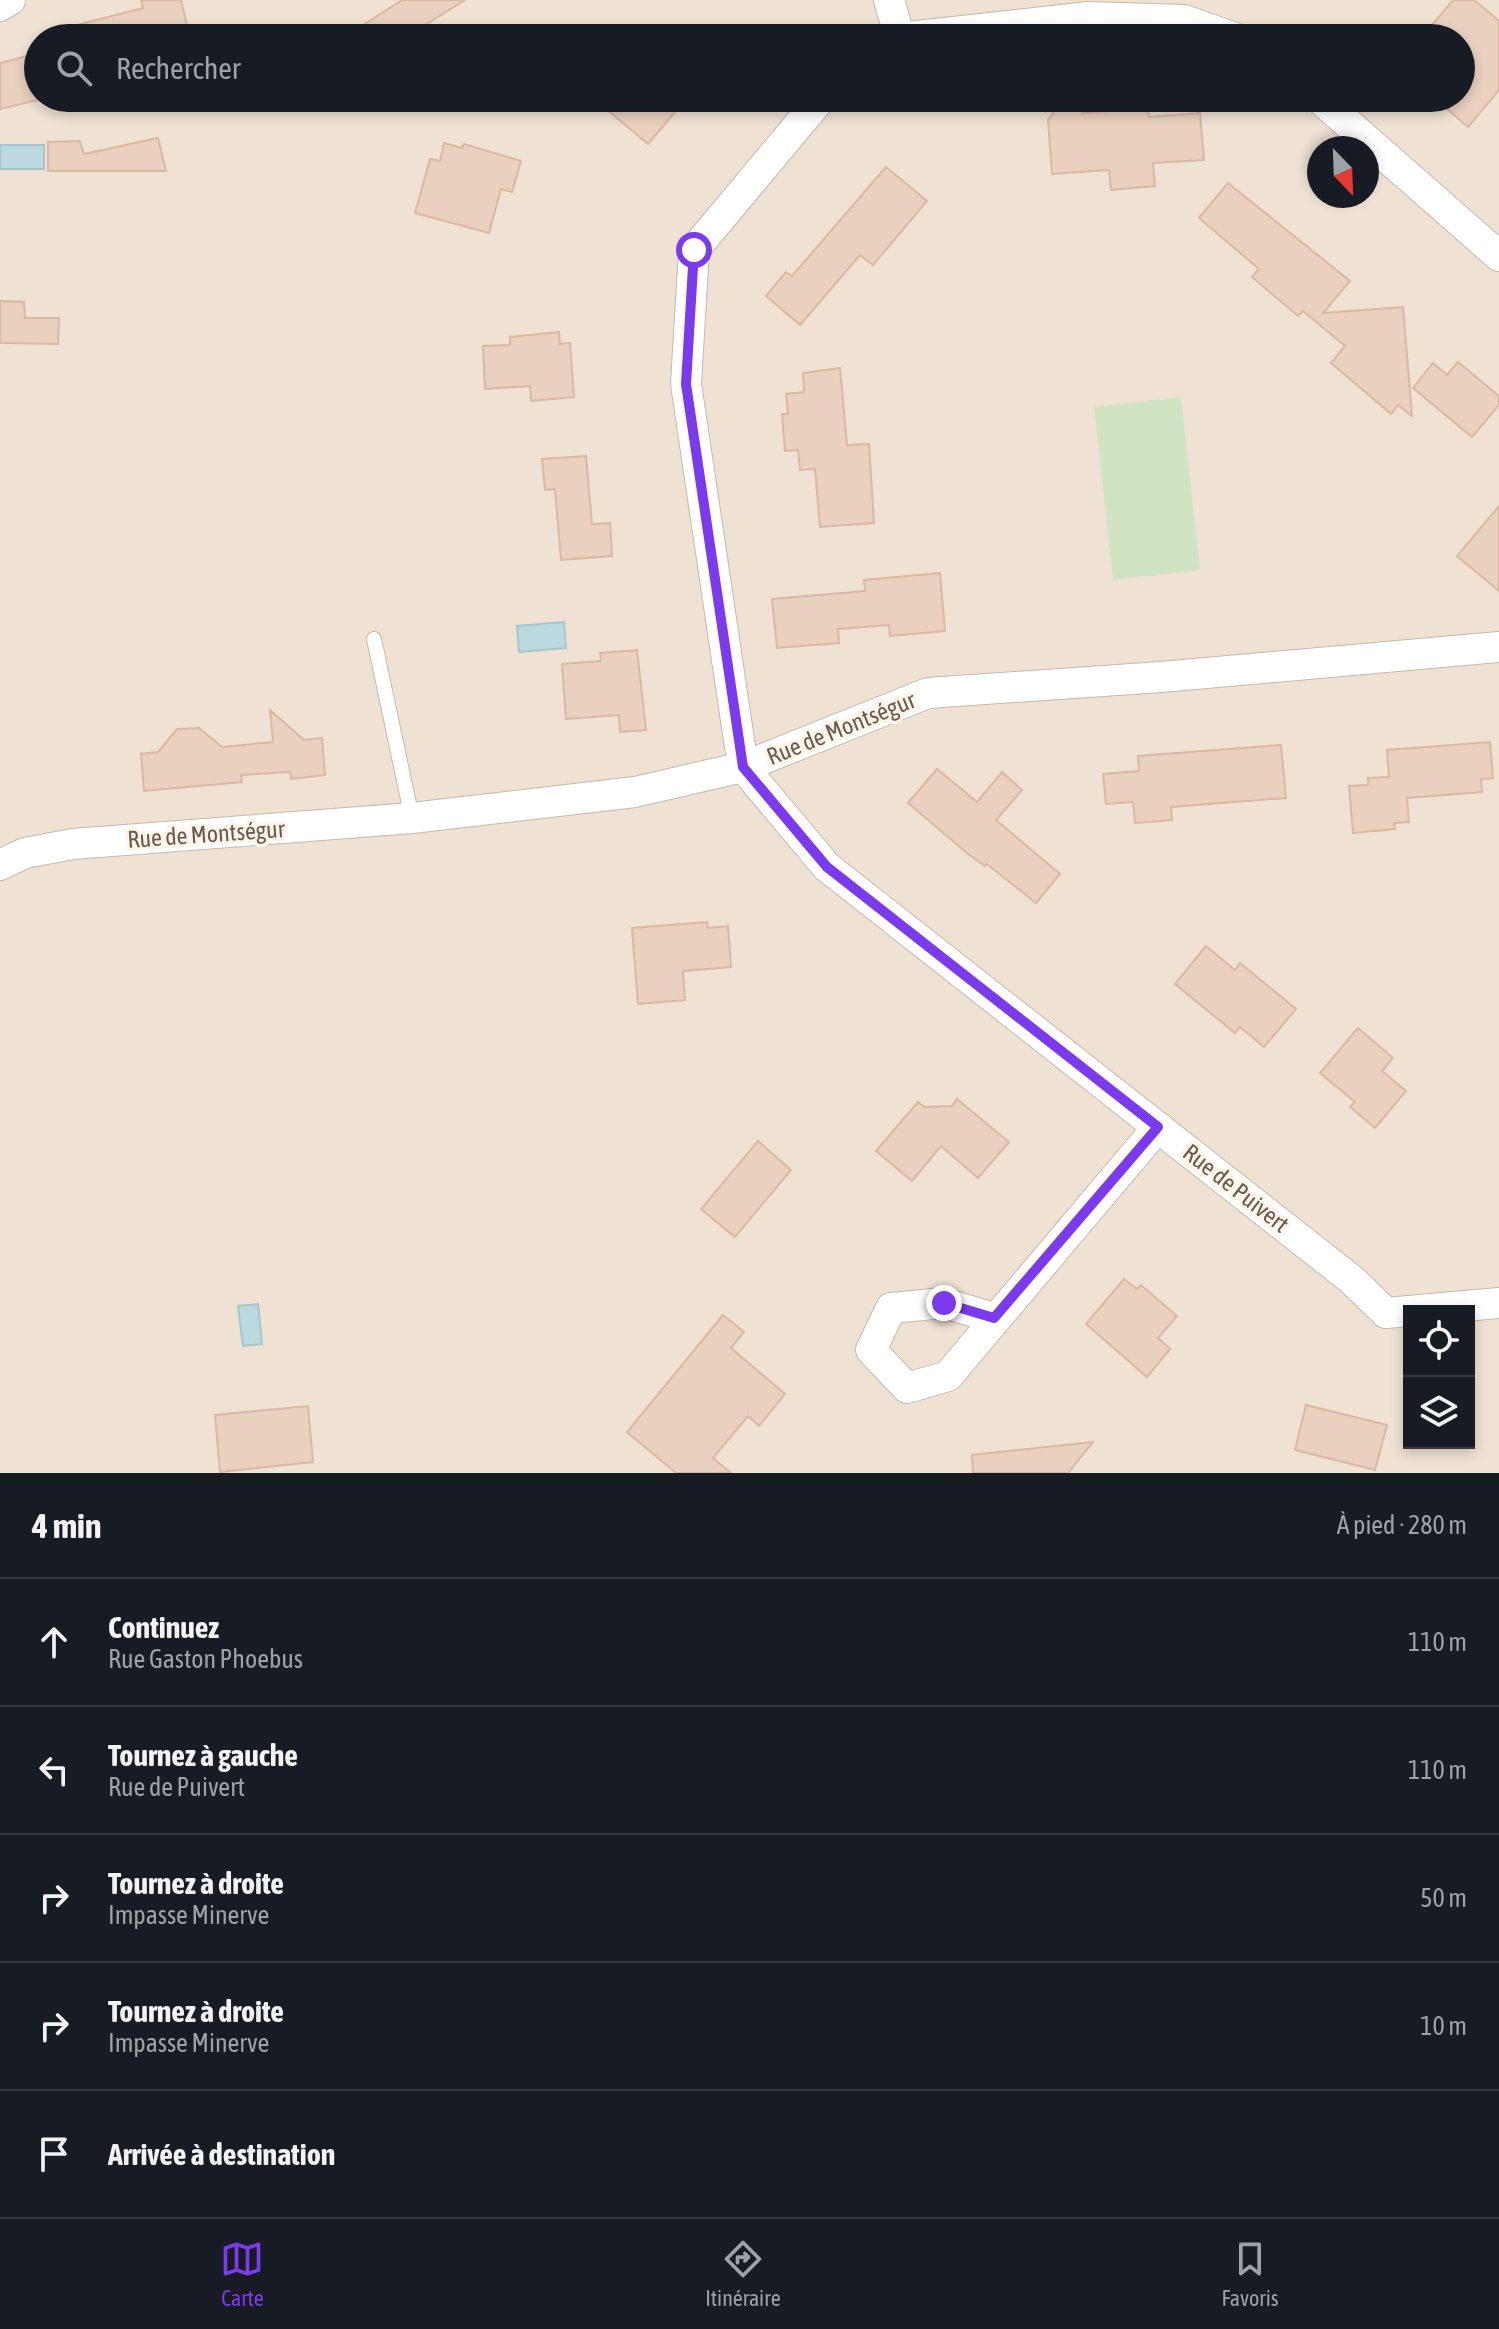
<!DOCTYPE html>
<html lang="fr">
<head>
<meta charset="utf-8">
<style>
  :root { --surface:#171b24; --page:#20242c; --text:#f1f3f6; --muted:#9ea1a6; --line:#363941; --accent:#7c3aed }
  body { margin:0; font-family:"Asap Condensed",sans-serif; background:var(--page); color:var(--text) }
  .controls { position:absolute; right:24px; bottom:24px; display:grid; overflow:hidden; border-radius:0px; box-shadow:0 4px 12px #0003 }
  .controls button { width:72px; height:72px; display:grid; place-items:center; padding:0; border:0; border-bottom:2px solid var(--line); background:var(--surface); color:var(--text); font:40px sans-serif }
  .compass { position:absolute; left:1307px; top:136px; width:72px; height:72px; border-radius:50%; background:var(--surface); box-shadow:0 4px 12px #0003; rotate:157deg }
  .stop { position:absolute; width:24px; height:24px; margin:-18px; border:6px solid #7c3aed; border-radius:50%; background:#fff }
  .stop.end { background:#7c3aed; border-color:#fff; box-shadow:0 2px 8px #0008 }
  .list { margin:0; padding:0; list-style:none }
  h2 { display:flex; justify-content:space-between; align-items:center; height:104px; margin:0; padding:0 32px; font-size:34px }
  h2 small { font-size:26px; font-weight:400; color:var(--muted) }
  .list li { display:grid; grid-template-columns:52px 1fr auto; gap:24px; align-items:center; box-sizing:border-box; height:128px; padding:0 32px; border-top:2px solid var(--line) }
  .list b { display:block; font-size:30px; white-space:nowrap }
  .list p { margin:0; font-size:26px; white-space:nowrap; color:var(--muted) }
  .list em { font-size:26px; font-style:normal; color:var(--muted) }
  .icon { flex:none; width:44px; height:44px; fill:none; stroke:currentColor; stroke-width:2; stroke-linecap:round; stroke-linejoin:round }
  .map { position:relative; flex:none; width:1499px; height:1473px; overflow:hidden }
  .search { position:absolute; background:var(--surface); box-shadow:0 4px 12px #0003; left:24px; right:24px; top:24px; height:88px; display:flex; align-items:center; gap:20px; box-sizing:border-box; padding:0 28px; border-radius:44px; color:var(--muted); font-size:30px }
  .sheet { height:744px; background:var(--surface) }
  nav { display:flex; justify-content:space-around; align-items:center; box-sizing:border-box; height:112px; border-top:2px solid var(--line); background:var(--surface); font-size:22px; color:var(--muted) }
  nav a { display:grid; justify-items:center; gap:4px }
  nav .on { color:var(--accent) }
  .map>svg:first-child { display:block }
  .residential { fill:#efe2d3; fill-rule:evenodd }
  .pitch { fill:#d0e4c4 }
  .water { fill:#bbd9df; stroke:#a2c7cf; stroke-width:2 }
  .building { fill:#ead1bf; stroke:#dab8a1; stroke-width:2 }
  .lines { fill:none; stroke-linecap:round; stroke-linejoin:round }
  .service-casing { stroke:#c7b8ac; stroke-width:16 }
  .minor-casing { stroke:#c7b8ac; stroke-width:32 }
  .service { stroke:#fff; stroke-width:14 }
  .minor { stroke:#fff; stroke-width:30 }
  .route { stroke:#7c3aed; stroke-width:10 }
  .labels { text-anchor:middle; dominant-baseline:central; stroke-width:7; stroke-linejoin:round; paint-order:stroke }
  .street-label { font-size:24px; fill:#6d594d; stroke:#fcf5e9 }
</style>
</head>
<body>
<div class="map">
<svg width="1499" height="1473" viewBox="0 0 1499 1473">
  <rect width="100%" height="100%" fill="#f8f1e3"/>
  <path class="residential" d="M 0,0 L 1499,0 L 1499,1473 L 0,1473 ZM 38,38 L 1461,38 L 1461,98 L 38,98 ZM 1319,148 L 1367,148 L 1367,196 L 1319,196 ZM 1409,1311 L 1469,1311 L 1469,1443 L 1409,1443 Z"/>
  <polygon class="pitch" points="1181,397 1200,570 1113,580 1094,407"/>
  <g class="water">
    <rect x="0" y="145" width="44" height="24"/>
    <polygon points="564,622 566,648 519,652 517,626"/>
    <polygon points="258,1304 262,1344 243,1346 238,1306"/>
  </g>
  <g class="building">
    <polygon points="141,0 181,0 190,38 62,38 61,29 143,8"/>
    <polygon points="402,0 465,0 404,38 343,38"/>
    <polygon points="1453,0 1474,0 1499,21 1499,90 1468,127 1444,106 1450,98 1461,98 1461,38 1421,38"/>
    <polygon points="38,53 38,100 0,109 0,63"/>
    <polygon points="593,98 660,98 676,111 648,144"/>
    <polygon points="1063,98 1069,98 1083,113 1148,108 1149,117 1200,113 1204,160 1153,163 1155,186 1111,190 1109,170 1052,174 1048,120"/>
    <polygon points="158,138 166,171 48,171 48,142 80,141 84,154"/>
    <polygon points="444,143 462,148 464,144 521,161 512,192 501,189 489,233 415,213 430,159 440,161"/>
    <polygon points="886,167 927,201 873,265 860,255 800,325 766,296 786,272 792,276"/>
    <polygon points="1228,183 1350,281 1323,313 1403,307 1412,416 1398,405 1391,414 1331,363 1345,346 1303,311 1298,316 1252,277 1259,269 1199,218"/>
    <polygon points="0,301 24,302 25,318 59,318 58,344 0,343"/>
    <polygon points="559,332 560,344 570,343 574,397 531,401 530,386 485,389 483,346 510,345 510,337"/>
    <polygon points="1458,362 1499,396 1499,405 1472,437 1413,388 1433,363 1447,375"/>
    <polygon points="840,368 847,445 869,444 874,523 820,527 815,469 800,470 798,450 785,451 782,414 788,414 786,394 804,392 803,373"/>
    <polygon points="586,456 592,524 610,523 612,556 561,560 555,489 545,490 542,459"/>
    <polygon points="1499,506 1499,591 1457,556"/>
    <polygon points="940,573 945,631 890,636 889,625 838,629 839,643 777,648 772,599 865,591 864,580"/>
    <polygon points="637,650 646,730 620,732 619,715 566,719 562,664 601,661 600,653"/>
    <polygon points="270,710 304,740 322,738 325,775 291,779 290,772 241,775 242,782 144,791 141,754 158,752 177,729 199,728 222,747 273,742"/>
    <polygon points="1490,742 1493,778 1481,779 1482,792 1407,798 1409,822 1394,823 1395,829 1353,833 1349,786 1368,785 1368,778 1389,777 1387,750"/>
    <polygon points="1281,745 1286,798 1171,807 1172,820 1135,823 1133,802 1106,804 1103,774 1139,771 1138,756"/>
    <polygon points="937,769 977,802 1002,772 1022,790 996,820 1060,874 1036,903 987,864 985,866 968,854 908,803"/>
    <polygon points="707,922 708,928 728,926 731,967 683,971 685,1000 638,1004 632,928"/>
    <polygon points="1206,946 1235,970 1240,963 1296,1009 1264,1047 1240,1027 1235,1033 1175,984"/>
    <polygon points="1358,1028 1393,1058 1382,1071 1406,1091 1375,1128 1350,1107 1355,1102 1320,1073"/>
    <polygon points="957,1099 1009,1142 978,1178 941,1146 912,1181 876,1151 918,1102 924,1107 952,1106"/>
    <polygon points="758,1141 791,1170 735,1237 701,1209"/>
    <polygon points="1124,1279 1137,1289 1141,1285 1177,1316 1158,1338 1170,1349 1147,1377 1086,1324"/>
    <polygon points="723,1315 744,1332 731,1348 785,1394 759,1426 748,1416 713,1458 731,1473 676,1473 627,1432"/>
    <polygon points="1306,1405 1387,1425 1375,1470 1295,1450"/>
    <polygon points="308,1406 313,1462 220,1472 215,1415"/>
    <polygon points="1093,1442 1068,1473 973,1473 972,1455"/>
  </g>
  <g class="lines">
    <g class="service-casing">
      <polyline id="service" points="374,639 412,818"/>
    </g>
    <g class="minor-casing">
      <g id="minor">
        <polyline points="889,0 900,38"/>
        <polyline points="0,6 10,0"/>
        <polyline points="899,38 1088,17 1184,20 1235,38"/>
        <polyline points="821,98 694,250 686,384 743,767 827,867 1352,1280 1386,1313 1409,1311"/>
        <polyline points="1319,98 1499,256"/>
        <polyline points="0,865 25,853 73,844 412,818 635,792 743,767 928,693 1161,677 1499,647"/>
        <polyline points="1409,1311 1499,1303"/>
        <polyline points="994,1318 944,1303 891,1308 871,1350 907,1388 948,1376 1158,1127"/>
      </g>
    </g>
    <use href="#service" class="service"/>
    <use href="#minor" class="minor"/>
  </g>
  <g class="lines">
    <polyline class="route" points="694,250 686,384 743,767 827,867 1158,1127 994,1318 944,1303"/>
  </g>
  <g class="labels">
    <g class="street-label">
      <text transform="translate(841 728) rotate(-22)">Rue de Montségur</text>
      <text transform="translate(206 834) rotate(-4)">Rue de Montségur</text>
      <text transform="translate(1236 1188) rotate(38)">Rue de Puivert</text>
    </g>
  </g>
</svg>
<div class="controls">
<button><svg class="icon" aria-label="locate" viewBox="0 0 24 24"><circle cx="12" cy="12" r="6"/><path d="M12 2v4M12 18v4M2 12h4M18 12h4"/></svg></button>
<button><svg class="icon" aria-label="layers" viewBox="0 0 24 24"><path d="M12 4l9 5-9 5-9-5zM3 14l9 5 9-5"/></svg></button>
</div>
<svg class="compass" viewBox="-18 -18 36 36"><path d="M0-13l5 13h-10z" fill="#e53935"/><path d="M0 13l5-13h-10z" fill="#9ea1a6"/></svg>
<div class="stop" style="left:694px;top:250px"></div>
<div class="stop end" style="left:944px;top:1303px"></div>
<div class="search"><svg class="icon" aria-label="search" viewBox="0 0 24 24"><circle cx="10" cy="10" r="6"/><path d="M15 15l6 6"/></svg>Rechercher</div>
</div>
<section class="sheet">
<h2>4 min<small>À pied · 280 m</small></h2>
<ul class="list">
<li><svg class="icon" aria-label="ahead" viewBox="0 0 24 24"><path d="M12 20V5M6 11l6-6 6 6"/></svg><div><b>Continuez</b><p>Rue Gaston Phoebus</p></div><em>110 m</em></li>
<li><svg class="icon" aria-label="left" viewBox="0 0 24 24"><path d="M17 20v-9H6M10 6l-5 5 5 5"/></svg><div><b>Tournez à gauche</b><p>Rue de Puivert</p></div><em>110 m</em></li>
<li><svg class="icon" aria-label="right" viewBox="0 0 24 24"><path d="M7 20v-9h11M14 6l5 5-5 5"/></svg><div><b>Tournez à droite</b><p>Impasse Minerve</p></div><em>50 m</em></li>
<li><svg class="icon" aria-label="right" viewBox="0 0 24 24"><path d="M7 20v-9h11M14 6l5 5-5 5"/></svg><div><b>Tournez à droite</b><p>Impasse Minerve</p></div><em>10 m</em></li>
<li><svg class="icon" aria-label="arrive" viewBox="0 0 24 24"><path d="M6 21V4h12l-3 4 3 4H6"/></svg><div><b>Arrivée à destination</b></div></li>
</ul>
</section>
<nav>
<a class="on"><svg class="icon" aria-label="map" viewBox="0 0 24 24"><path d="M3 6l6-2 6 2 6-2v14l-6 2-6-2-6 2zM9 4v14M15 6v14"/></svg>Carte</a>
<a><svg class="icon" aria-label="directions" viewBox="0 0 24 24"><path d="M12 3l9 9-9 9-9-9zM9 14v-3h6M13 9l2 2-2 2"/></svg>Itinéraire</a>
<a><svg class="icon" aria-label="saved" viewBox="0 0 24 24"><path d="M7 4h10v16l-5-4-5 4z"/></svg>Favoris</a>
</nav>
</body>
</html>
